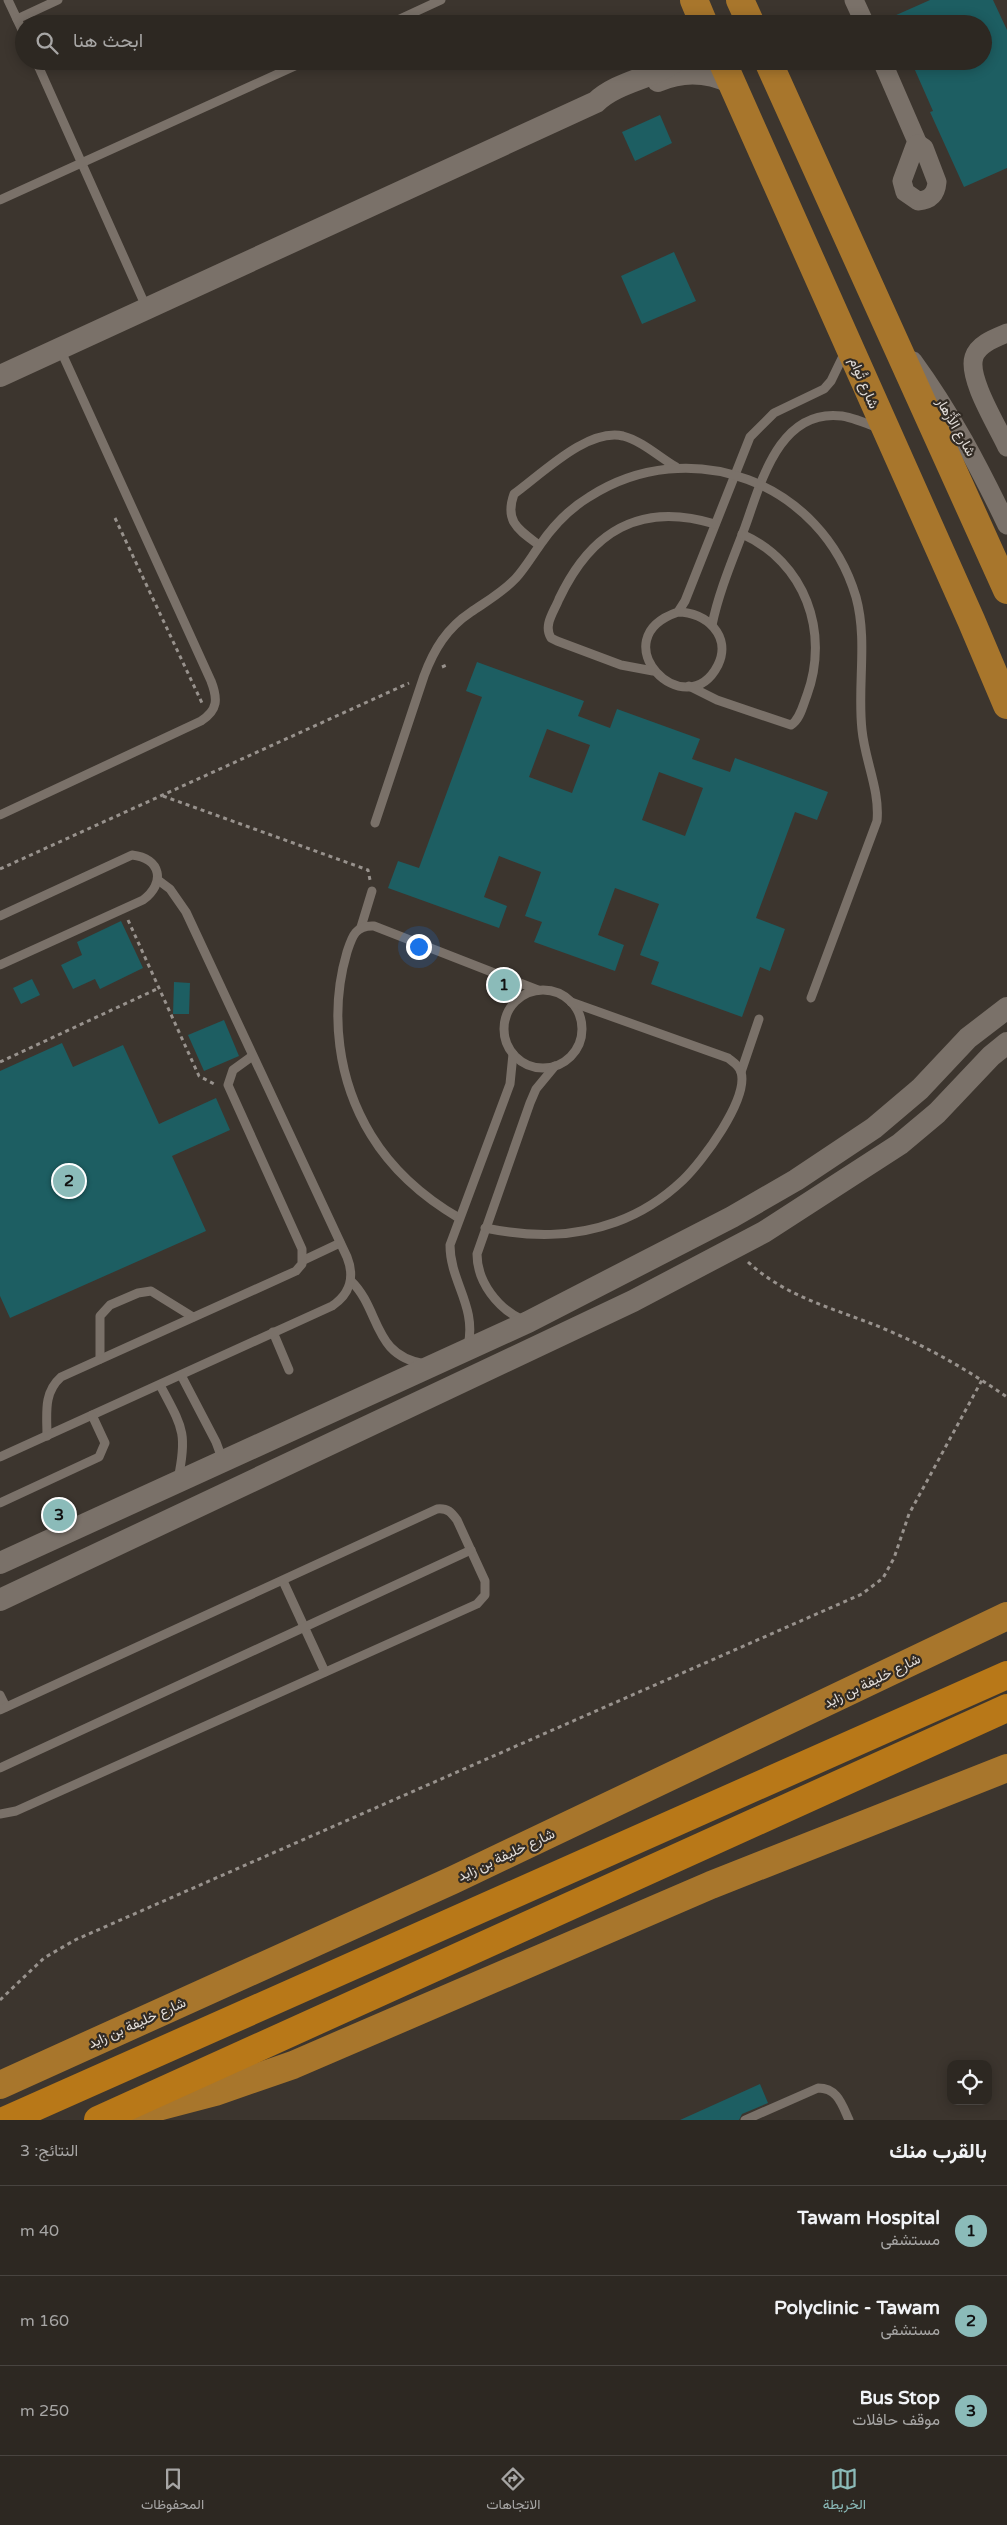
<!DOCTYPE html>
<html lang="ar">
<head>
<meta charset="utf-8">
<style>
  :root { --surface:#2d2822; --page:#39342f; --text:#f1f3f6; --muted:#a7a6a5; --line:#484440; --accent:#8bbbb9 }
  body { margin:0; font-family:"Varela Round",Vazirmatn,sans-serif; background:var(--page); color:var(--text); direction:rtl }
  .controls { position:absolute; right:15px; bottom:15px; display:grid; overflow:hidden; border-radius:10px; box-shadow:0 2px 12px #0003 }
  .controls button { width:45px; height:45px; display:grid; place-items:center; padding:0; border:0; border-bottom:1px solid var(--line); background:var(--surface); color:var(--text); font:25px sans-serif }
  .you { position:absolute; left:418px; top:946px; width:18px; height:18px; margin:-12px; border:4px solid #fff; border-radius:50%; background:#1a73e8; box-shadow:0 0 0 8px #1a73e833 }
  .badge { display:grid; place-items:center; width:32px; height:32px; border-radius:50%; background:var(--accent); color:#111; font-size:16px; font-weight:700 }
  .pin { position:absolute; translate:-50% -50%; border:2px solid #fff; box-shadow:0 1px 5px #0006 }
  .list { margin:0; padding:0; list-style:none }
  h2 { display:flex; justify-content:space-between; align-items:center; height:65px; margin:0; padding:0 20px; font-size:21px }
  h2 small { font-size:16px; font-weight:400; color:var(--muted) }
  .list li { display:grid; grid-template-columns:32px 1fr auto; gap:15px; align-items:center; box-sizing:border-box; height:90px; padding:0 20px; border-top:1px solid var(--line) }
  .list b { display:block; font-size:19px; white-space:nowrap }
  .list p { margin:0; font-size:16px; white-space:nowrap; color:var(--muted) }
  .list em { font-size:16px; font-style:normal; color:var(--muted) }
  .icon { flex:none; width:28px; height:28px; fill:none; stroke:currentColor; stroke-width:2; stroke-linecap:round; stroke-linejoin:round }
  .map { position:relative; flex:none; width:1007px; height:2120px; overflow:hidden; direction:ltr }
  .search { position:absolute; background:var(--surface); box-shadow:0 2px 12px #0003; left:15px; right:15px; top:15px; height:55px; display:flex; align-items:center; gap:12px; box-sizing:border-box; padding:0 18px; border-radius:28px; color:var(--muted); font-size:19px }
  .sheet { height:335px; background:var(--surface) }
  nav { display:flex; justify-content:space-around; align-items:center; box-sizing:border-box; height:70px; border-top:1px solid var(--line); background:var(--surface); font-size:14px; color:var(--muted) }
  nav a { display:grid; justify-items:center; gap:2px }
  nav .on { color:var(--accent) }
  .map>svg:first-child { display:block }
  .building { fill:#1d5e62; fill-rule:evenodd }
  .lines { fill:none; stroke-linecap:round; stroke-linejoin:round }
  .path { stroke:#98928d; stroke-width:3; stroke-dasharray:4 4; stroke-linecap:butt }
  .service { stroke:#7a7169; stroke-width:9 }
  .minor { stroke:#7a7169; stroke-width:19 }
  .tertiary { stroke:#7a7169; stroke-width:22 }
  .primary { stroke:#a8762c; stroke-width:28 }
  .trunk { stroke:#b87818; stroke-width:28 }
  .labels { text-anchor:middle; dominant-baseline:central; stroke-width:4.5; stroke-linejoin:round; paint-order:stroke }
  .street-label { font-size:14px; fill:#e4dfdb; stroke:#322b24 }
</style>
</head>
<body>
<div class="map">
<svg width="1007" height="2120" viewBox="0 0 1007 2120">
  <rect width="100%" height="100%" fill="#3c352e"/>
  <g class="building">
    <polygon points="930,0 993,0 1007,30 1007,168 964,187 930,112 933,111 911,61 983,61 983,24 876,24"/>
    <polygon points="660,115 672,143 635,161 622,132"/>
    <polygon points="674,252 696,301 642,324 621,276"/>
    <path d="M 477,662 L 584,701 L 578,716 L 610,728 L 617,709 L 700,739 L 692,759 L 730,772 L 735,758 L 828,792 L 817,820 L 795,812 L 756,918 L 785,929 L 770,971 L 760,967 L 742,1017 L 651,984 L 659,962 L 640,955 L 659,904 L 615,888 L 598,935 L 624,945 L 615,971 L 534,942 L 542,922 L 525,916 L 541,872 L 499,856 L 484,897 L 507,906 L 499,928 L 388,888 L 398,861 L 419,868 L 482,697 L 466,691 ZM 547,729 L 590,745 L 572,793 L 529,777 ZM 659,772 L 703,788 L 685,836 L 642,820 Z"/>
    <polygon points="121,921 143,968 100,989 95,979 73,989 61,965 82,955 77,942"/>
    <polygon points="32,979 40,995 21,1004 13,988"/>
    <polygon points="174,982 190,983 189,1014 173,1014"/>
    <polygon points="224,1020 239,1056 204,1071 188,1035"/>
    <polygon points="62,1043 73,1067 123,1045 159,1124 216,1098 230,1130 172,1156 206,1231 10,1318 0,1296 0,1071"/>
    <polygon points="760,2084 768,2103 742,2114 739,2120 680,2120"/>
  </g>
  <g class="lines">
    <g class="path">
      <polyline points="115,518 202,703"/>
      <polyline points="442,667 449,664"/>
      <polyline points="163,796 368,870 370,880"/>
      <polyline points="0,869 409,683"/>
      <polyline points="128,920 199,1076 216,1085"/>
      <polyline points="0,1062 159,988"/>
      <path d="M 748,1262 C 788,1299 838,1309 887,1330 C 930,1348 969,1371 1007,1397"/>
      <polyline points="0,2000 44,1958 75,1940 862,1594 883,1578 894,1558 909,1514 982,1380"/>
    </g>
    <g class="service">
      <polyline points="8,0 24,34"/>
      <polyline points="17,19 58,0"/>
      <polyline points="389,24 441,0"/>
      <polyline points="36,61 147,309"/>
      <polyline points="0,200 306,61"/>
      <path d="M 539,545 C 519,530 504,522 514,494 C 542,474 587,428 623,436 C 642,441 659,457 676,467"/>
      <path d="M 678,612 C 706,612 732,636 718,665 C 686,728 599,639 678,612 L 685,601 L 750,437 L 774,413 L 824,389 L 831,381 L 846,350"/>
      <path d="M 712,625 C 719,591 733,559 745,527 C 761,483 779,408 842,416 C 854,418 866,423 878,428"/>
      <path d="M 653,671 L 621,665 L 557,641 L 551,638 C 543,625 554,612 559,599 C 591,531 640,501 715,524"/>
      <path d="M 689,686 L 717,700 L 791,725 C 800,720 803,705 807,695 C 830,632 805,562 742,534"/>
      <path d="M 0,815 L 201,721 C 218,710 218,699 211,681 L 60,349"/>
      <path d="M 375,823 L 424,676 C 434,649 447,628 471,612 C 487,601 503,592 516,578 C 525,568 532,556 540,545 C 553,526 569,509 589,497 C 690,432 822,482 856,597 C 868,641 857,686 862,730 C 865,761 880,790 877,821 L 811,998"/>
      <path d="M 0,916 L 132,855 C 161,858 166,883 143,900 L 0,965"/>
      <polyline points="361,927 372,891"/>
      <circle cx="543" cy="1029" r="39"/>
      <polyline points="741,1072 759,1019"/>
      <path d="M 459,1218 C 423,1197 393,1171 371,1135 C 338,1081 329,1013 347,952 C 352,937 355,925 374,926 L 538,990"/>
      <path d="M 485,1228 C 530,1237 572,1238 616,1222 C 641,1213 664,1198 683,1180 C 702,1162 749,1099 741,1072 C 739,1065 733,1062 728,1058 L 571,1002"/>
      <polyline points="304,1260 340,1243"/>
      <path d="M 351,1281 C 381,1310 372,1356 425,1364"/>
      <path d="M 523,1320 C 498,1309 477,1282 477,1254 L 530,1103 L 536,1089 L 555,1066"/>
      <polyline points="273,1332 289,1370"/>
      <path d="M 468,1346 C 477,1306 450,1282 450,1245 L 510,1084 L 513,1054"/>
      <polyline points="100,1359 100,1316 110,1305 138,1293 151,1291 193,1317"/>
      <polyline points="181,1375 216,1442 223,1461"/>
      <path d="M 160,1385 C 182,1427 188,1432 178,1479"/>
      <path d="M 47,1436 C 47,1414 43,1393 61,1377 L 296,1271 L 302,1264 L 302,1249 L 228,1085 L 233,1070 L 251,1057"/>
      <path d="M 0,1457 L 332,1306 C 350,1294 355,1277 347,1257 L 186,912 L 170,889 L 158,880"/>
      <polyline points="0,1503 99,1457 105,1443 92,1415"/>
      <polyline points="283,1581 325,1672"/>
      <polyline points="0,1695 6,1707"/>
      <path d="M 0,1710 L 437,1509 C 448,1508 451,1512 457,1520 L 485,1581 L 485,1595 L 477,1604 L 16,1811 L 0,1814"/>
      <polyline points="0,1768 471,1550"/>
      <path d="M 745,2120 L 818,2088 C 838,2088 842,2105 849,2120"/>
    </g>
    <g class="minor">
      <polyline points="854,0 865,24"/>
      <polyline points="882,61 918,144"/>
      <path d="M 918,144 L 924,148 L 937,182 C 936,194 930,200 918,201 L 905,192 L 902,181 L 915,146 Z"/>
      <path d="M 1007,333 C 995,338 978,344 974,357 C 967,378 998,427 1007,447"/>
      <path d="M 913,361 C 951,413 979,467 1007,525"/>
    </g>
    <g class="tertiary">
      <path d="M 658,81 C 683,70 707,71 732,83"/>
      <path d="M 0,376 L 596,102 C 618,81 652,79 676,61"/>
      <polyline points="0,1563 528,1322 732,1217 796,1180 874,1128 920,1089 968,1038 1007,1008"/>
      <polyline points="0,1600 633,1301 764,1232 900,1144 937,1113 991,1056 1007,1043"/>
    </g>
    <g class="primary">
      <polyline points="694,0 704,24"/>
      <polyline points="740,0 751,24"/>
      <polyline points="722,61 971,620 1007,705"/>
      <polyline points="768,61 1007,590"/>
      <polyline points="0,2085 453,1880 1007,1616"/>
      <polyline points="123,2116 215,2092 293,2065 711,1885 1007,1768"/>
    </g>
    <g class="trunk">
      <polyline points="6,2120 1007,1675"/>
      <polyline points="98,2120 1007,1708"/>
    </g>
  </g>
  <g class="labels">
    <g class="street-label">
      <text transform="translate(864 383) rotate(67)">شارع تُوام</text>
      <text transform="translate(956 427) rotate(60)">شارع الأَزْهار</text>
      <text transform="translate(872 1681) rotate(-26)">شارع خليفة بن زايد</text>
      <text transform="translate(506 1855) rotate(-25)">شارع خليفة بن زايد</text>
      <text transform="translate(137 2023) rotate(-24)">شارع خليفة بن زايد</text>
    </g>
  </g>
</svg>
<div class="controls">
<button><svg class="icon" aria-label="locate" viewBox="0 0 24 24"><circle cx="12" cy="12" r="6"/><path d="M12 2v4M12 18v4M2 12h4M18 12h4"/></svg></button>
</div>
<div class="you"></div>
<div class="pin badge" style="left:504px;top:985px">1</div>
<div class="pin badge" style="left:69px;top:1181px">2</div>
<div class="pin badge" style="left:59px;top:1515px">3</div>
<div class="search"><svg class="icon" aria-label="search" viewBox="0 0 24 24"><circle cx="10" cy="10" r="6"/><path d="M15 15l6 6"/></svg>ابحث هنا</div>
</div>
<section class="sheet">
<h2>بالقرب منك<small>النتائج: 3</small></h2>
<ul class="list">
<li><span class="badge">1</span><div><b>Tawam Hospital</b><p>مستشفى</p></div><em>40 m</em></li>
<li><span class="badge">2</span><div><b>Polyclinic - Tawam</b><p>مستشفى</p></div><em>160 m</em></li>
<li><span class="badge">3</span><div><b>Bus Stop</b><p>موقف حافلات</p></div><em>250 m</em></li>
</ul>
</section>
<nav>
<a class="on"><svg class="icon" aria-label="map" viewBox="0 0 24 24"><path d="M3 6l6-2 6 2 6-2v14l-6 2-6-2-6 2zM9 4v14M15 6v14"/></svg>الخريطة</a>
<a><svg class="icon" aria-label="directions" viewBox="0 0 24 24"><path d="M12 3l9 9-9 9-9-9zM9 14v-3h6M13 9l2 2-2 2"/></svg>الاتجاهات</a>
<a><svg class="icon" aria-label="saved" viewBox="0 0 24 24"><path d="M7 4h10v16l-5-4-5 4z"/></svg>المحفوظات</a>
</nav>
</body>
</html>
